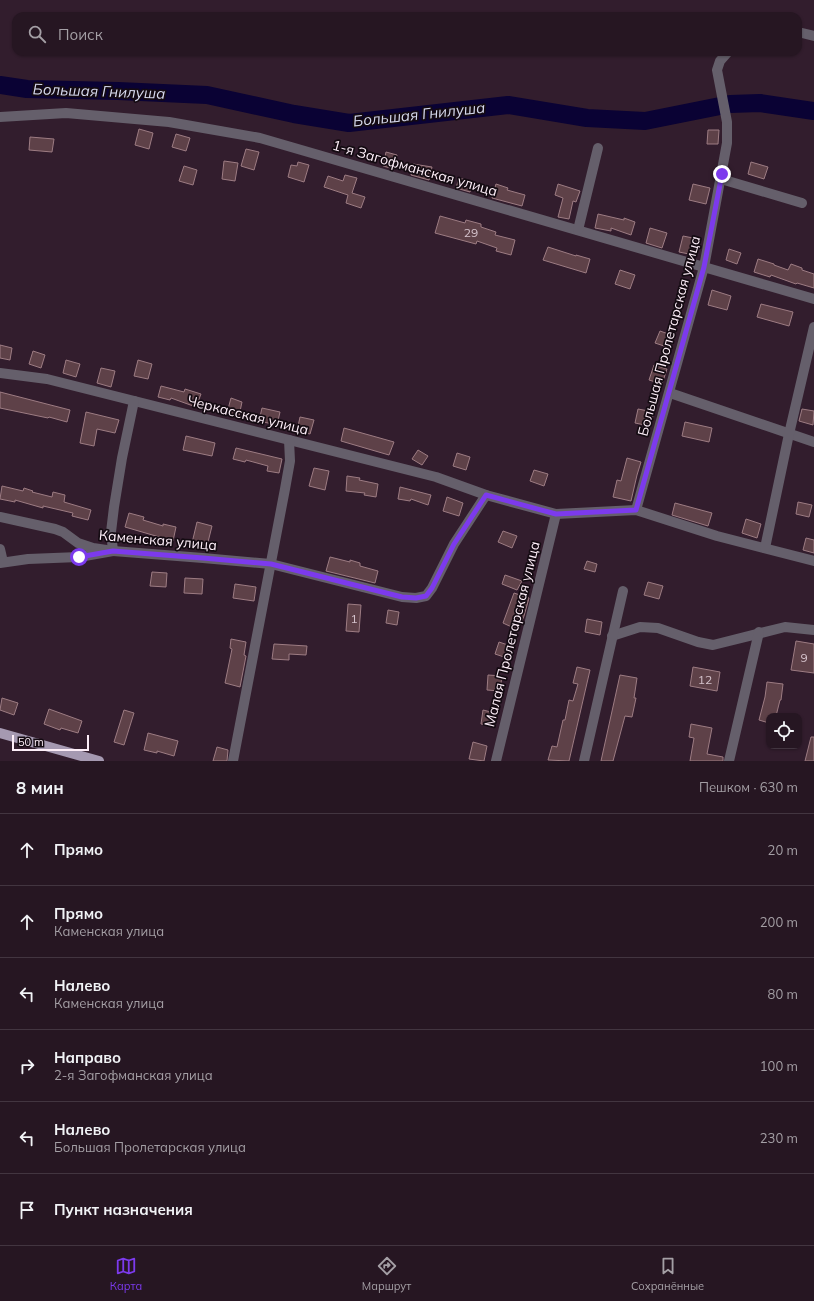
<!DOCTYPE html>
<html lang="ru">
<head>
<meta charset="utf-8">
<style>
  :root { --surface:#261622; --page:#32232f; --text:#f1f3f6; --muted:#a49fa5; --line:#423540; --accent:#7c3aed }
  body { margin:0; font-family:Mulish,sans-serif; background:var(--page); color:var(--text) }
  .controls { position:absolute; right:12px; bottom:12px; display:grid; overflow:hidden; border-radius:8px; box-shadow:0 1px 3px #0004 }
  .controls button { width:36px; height:36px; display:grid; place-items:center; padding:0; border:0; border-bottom:1px solid var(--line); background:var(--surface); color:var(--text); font:20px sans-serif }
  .scale { position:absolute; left:12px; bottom:10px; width:77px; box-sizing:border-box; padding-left:4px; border:2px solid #fdeef8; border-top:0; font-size:11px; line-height:14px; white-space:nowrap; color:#fdeef8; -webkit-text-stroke:3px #140b12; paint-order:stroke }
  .stop { position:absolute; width:12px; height:12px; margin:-9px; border:3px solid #7c3aed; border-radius:50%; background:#fff }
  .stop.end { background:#7c3aed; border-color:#fff; box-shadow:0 1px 4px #0008 }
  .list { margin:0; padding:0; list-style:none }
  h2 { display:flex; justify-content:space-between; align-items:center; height:52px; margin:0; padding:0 16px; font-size:17px }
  h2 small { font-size:13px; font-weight:400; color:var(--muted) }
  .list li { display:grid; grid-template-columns:26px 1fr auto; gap:12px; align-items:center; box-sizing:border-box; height:72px; padding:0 16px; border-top:1px solid var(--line) }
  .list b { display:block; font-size:15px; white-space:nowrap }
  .list p { margin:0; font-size:13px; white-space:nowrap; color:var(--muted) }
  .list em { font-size:13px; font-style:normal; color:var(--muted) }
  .icon { flex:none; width:22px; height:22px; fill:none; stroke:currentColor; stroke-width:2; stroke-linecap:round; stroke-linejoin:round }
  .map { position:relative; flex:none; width:814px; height:761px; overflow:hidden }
  .search { position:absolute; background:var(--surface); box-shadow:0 1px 3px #0004; left:12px; right:12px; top:12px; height:44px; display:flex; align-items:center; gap:10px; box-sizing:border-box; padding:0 14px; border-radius:12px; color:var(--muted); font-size:15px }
  .sheet { height:484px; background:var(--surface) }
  nav { display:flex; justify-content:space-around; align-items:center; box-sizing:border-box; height:56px; border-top:1px solid var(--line); background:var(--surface); font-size:11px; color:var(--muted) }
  nav a { display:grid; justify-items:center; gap:2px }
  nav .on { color:var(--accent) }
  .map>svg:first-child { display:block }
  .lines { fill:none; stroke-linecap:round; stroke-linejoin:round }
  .river { stroke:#0a0234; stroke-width:18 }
  .building { fill:#5e4148; stroke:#9d7c83 }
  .minor { stroke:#655f6b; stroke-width:10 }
  .major { stroke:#a599b1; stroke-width:10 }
  .route { stroke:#7c3aed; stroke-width:5 }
  .labels { text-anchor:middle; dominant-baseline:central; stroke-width:3.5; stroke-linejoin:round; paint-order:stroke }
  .number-label { font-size:12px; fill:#d5c3cc }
  .street-label { font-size:14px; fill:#fdeef8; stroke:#140b12 }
  .water-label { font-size:15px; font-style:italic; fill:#d7daef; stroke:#140b12 }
</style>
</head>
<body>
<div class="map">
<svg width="814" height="761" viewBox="0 0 814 761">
  <rect width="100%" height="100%" fill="#321d2d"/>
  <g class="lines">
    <polyline class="river" points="0,85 27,89 118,91 207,95 294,114 349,123 508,105 587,118 645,121 730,104 760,103 814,111"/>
  </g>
  <g class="building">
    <polygon points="139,129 153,133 149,149 135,145"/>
    <polygon points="708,130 719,130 718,144 707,144"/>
    <polygon points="176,134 190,138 186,151 172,147"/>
    <polygon points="30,137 54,139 52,152 29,150"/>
    <polygon points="246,149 259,152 254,170 241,166"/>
    <polygon points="386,152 397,155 394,169 383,166"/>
    <polygon points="224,161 238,163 235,181 222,179"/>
    <polygon points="298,162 309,165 304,182 288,177 291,165 297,166"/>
    <polygon points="751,162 768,167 764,179 748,174"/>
    <polygon points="413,164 432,167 429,180 411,175"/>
    <polygon points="184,166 197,170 193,185 179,181"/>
    <polygon points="345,175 357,178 352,193 365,197 361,208 346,203 348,195 324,187 328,176 343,181"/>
    <polygon points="459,178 473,182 470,192 456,188"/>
    <polygon points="496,184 508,188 507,190 525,195 522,206 492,198"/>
    <polygon points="558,184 580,191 576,202 573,201 569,219 558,217 563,198 555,195"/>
    <polygon points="693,184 710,188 706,204 689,200"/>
    <polygon points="598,214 624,220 624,218 635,222 631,235 611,228 611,231 595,228"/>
    <polygon points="440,216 465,223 466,220 481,224 481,227 496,232 495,235 515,240 511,255 496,251 497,248 477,241 476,244 435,233"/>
    <polygon points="650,228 667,233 662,248 646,243"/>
    <polygon points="683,236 698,239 694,255 679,252"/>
    <polygon points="548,247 576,256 576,255 590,259 586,273 543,260"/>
    <polygon points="729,249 741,253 737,264 726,260"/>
    <polygon points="758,259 774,264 774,265 788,270 791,264 802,268 802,270 814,274 814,288 797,283 796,284 771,275 770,277 754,272"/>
    <polygon points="620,270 635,275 630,289 615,284"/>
    <polygon points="712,290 731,296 727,310 708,305"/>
    <polygon points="761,304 793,312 789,326 757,317"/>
    <polygon points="660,331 674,336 670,348 655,343"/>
    <polygon points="0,345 12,348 10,360 0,358"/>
    <polygon points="33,351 45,355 41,368 29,364"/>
    <polygon points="66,360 80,364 76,377 63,373"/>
    <polygon points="138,360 152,364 148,379 134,376"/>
    <polygon points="654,365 667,369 662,384 649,380"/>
    <polygon points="101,368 115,371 111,387 97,383"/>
    <polygon points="161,386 184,392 185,389 201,394 196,407 171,398 170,400 158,397"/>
    <polygon points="0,392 70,410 67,422 49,417 48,418 0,408"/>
    <polygon points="231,398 242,402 239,416 227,413"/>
    <polygon points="262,408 280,412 277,425 259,421"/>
    <polygon points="638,409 654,412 650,426 635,423"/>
    <polygon points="802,409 814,411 813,425 799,421"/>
    <polygon points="86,412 119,420 115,433 97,429 94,446 80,443"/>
    <polygon points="300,417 314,420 310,434 297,431"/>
    <polygon points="685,422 712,428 709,442 682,436"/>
    <polygon points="344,428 394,442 389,455 341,441"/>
    <polygon points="186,436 215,443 212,456 183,450"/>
    <polygon points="236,448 282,459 279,473 267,471 268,466 246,460 245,462 233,459"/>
    <polygon points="418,450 428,456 422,465 412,459"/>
    <polygon points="457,453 470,457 466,470 453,466"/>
    <polygon points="627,458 641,462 637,475 631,501 613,497 617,480 621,481"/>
    <polygon points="314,468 329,471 325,490 309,486"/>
    <polygon points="534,470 548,474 544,486 530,481"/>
    <polygon points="347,476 360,478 359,480 378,484 376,497 364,495 365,493 346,491"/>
    <polygon points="2,486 23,491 24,488 33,491 32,492 52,497 53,492 65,495 64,502 91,510 88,520 72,516 73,513 43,506 43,508 15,500 15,502 0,499"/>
    <polygon points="400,487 431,495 428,505 411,499 410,501 398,499"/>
    <polygon points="447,497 463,503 459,516 443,511"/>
    <polygon points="798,502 812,505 809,517 796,514"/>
    <polygon points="675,503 712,513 708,526 672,515"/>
    <polygon points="129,513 144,517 143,520 163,526 163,524 176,527 173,541 125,527"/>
    <polygon points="746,519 761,524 757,538 742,533"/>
    <polygon points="197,522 212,526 207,546 192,543"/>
    <polygon points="503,531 517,536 512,548 498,542"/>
    <polygon points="806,538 814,540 814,553 803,550"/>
    <polygon points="330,557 350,562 350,560 360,563 360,566 378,571 375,583 326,571"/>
    <polygon points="587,561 597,564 595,572 584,569"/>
    <polygon points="152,572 167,573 166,587 150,586"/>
    <polygon points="505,575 522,581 517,590 502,584"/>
    <polygon points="185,578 203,579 202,594 184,593"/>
    <polygon points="648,582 663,586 659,599 644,595"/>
    <polygon points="235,584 256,587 254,601 233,598"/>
    <polygon points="514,593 529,598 524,616 518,630 503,623"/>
    <polygon points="348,604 361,605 359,632 346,631"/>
    <polygon points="388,610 399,612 397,625 386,623"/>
    <polygon points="587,619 602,622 600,635 585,632"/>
    <polygon points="231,639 246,642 244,655 246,656 240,687 225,683 232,649 230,648"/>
    <polygon points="796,641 814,644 814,673 791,670"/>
    <polygon points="499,642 511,646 507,658 495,654"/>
    <polygon points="274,644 307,646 306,655 289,654 289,660 272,659"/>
    <polygon points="577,667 590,670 569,761 548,760 552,746 557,747 563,720 565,720 569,700 573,701 578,684 573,683"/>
    <polygon points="693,667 720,672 717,691 690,686"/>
    <polygon points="488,675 502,676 500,691 487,690"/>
    <polygon points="620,675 637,678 634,698 636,698 632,717 625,716 613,761 601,761"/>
    <polygon points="767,682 783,684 781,700 780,700 776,716 769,716 769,723 759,720 765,697"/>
    <polygon points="2,698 18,703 14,715 0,710"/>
    <polygon points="49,709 82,721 78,733 61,728 60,730 44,724"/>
    <polygon points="124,710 134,713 124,745 114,742"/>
    <polygon points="483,710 495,713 493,726 481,724"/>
    <polygon points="691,724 712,728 707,754 723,757 723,761 690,761 694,738 689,737"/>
    <polygon points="148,733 178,741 174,756 157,751 157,753 144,750"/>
    <polygon points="811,737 814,737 814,761 805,761"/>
    <polygon points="473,742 487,746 484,761 469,759"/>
    <polygon points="217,747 228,750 227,761 213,761"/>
  </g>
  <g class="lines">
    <g class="minor">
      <polyline points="798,32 814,36"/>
      <polyline points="0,117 66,113 169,122 260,138 814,299"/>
      <polyline points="721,179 802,203"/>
      <polyline points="578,230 598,148"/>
      <polyline points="0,373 47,379 436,477 486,495 556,514 636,510 717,536 814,561"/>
      <polyline points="670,393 814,442"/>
      <polyline points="636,510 704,267 727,143 727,122 717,70 720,61 728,52"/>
      <polyline points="0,517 55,529 63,532 78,543 93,548 113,551 203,558 271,564 402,597 416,598 426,596 432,588 454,544 486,495"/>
      <polyline points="765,548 789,434 814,327"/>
      <polyline points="0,549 3,562"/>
      <polyline points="0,563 28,559 79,557 113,551 111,532 114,507 122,458 134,401"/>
      <polyline points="612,636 640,627 658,628 698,642 713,645 785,627 814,630"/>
      <polyline points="233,761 285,489 290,461 289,440"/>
      <polyline points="496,761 556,514"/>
      <polyline points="584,761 623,591"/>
      <polyline points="729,761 759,632"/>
    </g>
    <polyline class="major" points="0,733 99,761"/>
  </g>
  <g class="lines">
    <polyline class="route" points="79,557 113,551 203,558 271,564 402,597 416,598 426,596 432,588 454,544 486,495 556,514 636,510 704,267 722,174"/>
  </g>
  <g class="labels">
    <g class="number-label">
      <text x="471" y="232">29</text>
      <text x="354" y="618">1</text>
      <text x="804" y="657">9</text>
      <text x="705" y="679">12</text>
    </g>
    <g class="street-label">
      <text transform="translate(415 168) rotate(16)">1-я Загофманская улица</text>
      <text transform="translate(669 336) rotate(-75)">Большая Пролетарская улица</text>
      <text transform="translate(248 415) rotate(14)">Черкасская улица</text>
      <text transform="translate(158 540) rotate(5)">Каменская улица</text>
      <text transform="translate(512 634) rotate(-76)">Малая Пролетарская улица</text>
    </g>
    <g class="water-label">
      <text transform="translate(99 91) rotate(2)">Большая Гнилуша</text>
      <text transform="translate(419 114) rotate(-6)">Большая Гнилуша</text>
    </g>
  </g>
</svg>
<div class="controls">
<button><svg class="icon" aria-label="locate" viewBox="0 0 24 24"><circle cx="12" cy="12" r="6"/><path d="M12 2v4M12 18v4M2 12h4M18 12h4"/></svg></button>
</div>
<div class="scale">50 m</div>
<div class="stop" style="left:79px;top:557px"></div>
<div class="stop end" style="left:722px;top:174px"></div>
<div class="search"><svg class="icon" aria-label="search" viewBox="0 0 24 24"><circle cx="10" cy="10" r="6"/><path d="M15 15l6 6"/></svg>Поиск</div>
</div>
<section class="sheet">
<h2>8 мин<small>Пешком · 630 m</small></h2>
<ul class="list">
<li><svg class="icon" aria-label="ahead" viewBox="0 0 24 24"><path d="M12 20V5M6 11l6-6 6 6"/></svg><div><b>Прямо</b></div><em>20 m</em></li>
<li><svg class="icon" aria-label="ahead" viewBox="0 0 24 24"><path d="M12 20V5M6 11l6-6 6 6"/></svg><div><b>Прямо</b><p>Каменская улица</p></div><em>200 m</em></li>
<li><svg class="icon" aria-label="left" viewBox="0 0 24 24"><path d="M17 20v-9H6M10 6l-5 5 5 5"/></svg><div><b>Налево</b><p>Каменская улица</p></div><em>80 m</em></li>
<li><svg class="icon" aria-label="right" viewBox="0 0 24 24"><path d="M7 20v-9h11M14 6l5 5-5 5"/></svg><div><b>Направо</b><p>2-я Загофманская улица</p></div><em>100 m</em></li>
<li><svg class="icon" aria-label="left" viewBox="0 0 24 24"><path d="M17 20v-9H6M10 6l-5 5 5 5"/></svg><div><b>Налево</b><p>Большая Пролетарская улица</p></div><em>230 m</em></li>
<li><svg class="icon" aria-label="arrive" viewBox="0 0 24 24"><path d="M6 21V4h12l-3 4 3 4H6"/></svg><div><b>Пункт назначения</b></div></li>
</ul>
</section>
<nav>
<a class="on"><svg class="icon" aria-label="map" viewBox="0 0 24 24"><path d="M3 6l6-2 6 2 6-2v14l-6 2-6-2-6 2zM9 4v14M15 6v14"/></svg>Карта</a>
<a><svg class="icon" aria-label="directions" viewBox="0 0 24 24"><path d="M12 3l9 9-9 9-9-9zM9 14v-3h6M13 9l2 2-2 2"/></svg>Маршрут</a>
<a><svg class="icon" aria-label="saved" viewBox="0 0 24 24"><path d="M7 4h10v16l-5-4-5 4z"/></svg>Сохранённые</a>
</nav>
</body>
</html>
